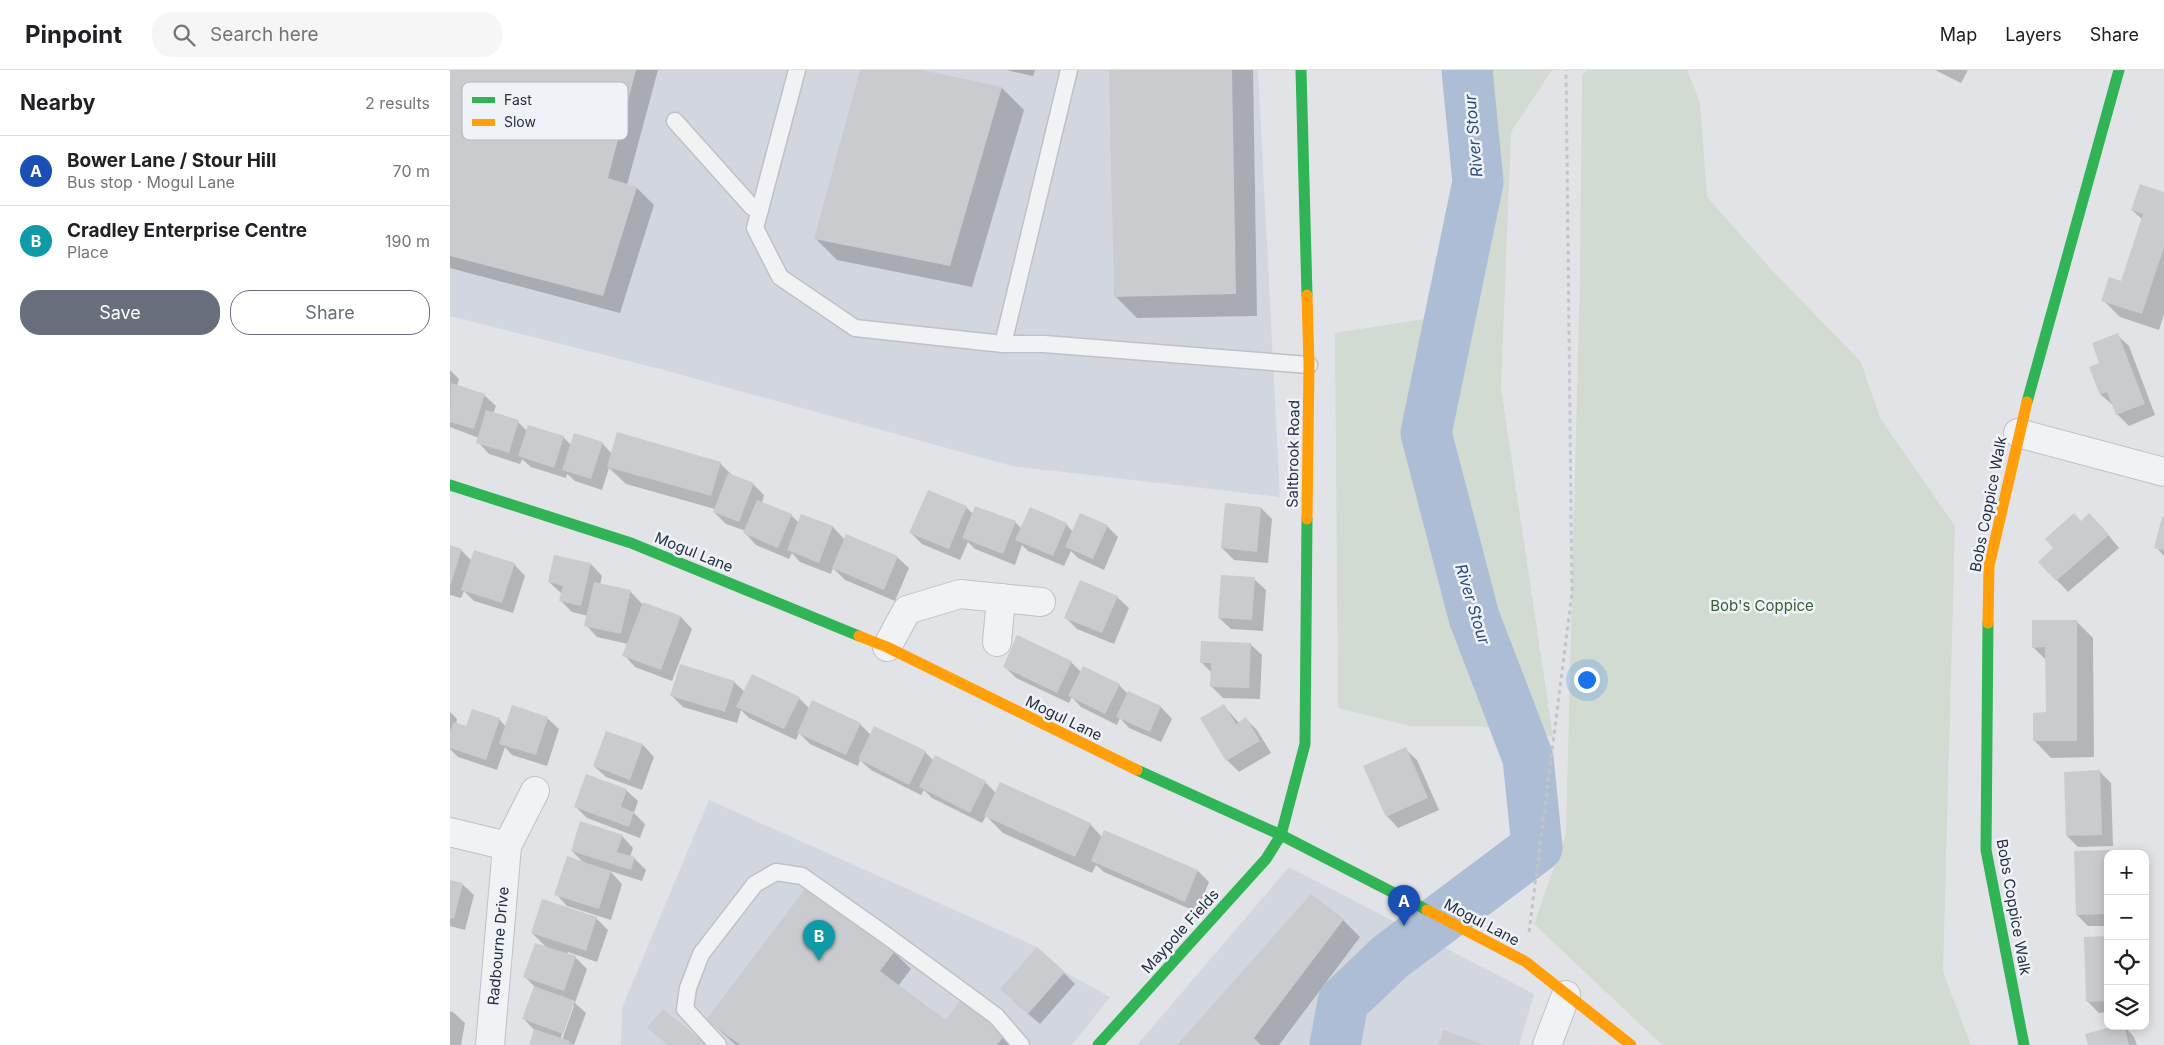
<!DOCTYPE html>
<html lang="en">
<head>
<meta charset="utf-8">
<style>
  :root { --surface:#fff; --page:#f6f6f6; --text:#202124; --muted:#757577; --line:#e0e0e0; --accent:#686e7c }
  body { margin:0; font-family:Inter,sans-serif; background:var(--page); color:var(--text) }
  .controls { position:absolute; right:15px; bottom:15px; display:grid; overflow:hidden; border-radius:10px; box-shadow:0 2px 12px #0003 }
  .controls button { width:45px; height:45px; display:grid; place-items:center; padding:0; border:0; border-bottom:1px solid var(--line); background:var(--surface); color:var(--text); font:25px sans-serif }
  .you { position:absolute; left:1136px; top:609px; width:18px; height:18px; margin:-12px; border:4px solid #fff; border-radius:50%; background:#1a73e8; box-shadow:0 0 0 8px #1a73e833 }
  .badge { display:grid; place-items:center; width:32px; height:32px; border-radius:50%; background:var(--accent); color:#fff; font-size:16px; font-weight:700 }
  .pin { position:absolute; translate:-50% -41px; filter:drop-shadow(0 1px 2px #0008) }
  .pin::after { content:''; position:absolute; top:26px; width:18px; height:15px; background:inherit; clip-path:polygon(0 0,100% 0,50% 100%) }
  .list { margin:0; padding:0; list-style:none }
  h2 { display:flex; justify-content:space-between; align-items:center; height:65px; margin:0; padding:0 20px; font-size:21px }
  h2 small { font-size:16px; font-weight:400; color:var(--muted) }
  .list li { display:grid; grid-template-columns:32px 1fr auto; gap:15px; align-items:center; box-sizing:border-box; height:70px; padding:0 20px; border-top:1px solid var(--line) }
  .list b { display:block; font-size:19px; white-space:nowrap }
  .list p { margin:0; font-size:16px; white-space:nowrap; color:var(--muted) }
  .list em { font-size:16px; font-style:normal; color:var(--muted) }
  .actions { display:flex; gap:10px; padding:15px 20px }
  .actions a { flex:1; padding:11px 0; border:1px solid var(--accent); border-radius:20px; text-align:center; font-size:18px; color:var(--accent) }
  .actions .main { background:var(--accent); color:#fff }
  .icon { flex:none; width:28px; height:28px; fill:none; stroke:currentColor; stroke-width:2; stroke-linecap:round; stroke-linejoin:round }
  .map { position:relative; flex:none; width:1714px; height:975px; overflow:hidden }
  header { display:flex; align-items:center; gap:30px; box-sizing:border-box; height:70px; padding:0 25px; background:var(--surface); border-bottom:1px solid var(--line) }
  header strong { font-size:24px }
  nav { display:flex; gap:28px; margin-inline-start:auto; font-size:18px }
  .search { width:350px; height:45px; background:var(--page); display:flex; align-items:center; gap:12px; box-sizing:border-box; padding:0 18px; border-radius:20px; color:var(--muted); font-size:19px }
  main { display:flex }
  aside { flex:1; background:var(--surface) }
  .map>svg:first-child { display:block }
  .built { fill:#d2d6de }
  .green { fill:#d1dbd1 }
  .shadow { fill:#0003; fill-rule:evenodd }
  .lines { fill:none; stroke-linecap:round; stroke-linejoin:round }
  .river { stroke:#adbdd5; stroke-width:51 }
  .building { fill:#cacbcf }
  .lane-casing { stroke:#c0c1c5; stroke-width:19 }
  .street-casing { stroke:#c0c1c5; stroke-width:30 }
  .path { stroke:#c2c4c9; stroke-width:3; stroke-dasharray:4 4; stroke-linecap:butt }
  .lane { stroke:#f1f2f4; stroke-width:16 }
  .street { stroke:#f1f2f4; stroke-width:28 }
  .fast { stroke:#30b455; stroke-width:11 }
  .slow { stroke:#ff9f0a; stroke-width:11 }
  .labels { text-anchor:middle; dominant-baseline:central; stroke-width:5; stroke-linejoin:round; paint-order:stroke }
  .street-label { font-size:15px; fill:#262f42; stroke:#eff2f7 }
  .park-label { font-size:15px; fill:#385f32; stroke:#eff2f7 }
  .water-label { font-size:16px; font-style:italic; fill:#2c4a7a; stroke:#eff2f7 }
  .key { fill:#eff2f7; stroke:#b3b8c1; stroke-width:1 }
  .key-label { font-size:14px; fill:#262f42 }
</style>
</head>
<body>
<header>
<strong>Pinpoint</strong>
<div class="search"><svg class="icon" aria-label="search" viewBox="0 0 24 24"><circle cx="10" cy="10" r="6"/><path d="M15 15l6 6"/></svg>Search here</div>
<nav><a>Map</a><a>Layers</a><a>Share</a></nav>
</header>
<main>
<aside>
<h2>Nearby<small>2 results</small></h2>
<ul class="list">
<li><span class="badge" style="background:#1a4fb4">A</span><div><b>Bower Lane / Stour Hill</b><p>Bus stop · Mogul Lane</p></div><em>70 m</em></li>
<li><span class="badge" style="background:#0f9aa8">B</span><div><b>Cradley Enterprise Centre</b><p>Place</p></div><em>190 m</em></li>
</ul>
<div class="actions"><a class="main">Save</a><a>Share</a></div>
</aside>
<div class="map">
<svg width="1714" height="975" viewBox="0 0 1714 975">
  <rect width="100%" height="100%" fill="#e2e3e7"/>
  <g class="built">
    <polygon points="0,0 808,0 830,427 562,396 210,299 0,246"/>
    <polygon points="259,730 587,877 615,902 660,927 622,975 171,975 172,938"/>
    <polygon points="839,797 1084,924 1069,975 687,975"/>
  </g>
  <g class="green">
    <polygon points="1017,0 1102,0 1061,62 1051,318 1103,667 1028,656 960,656 888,638 885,263 1000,245 1028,112"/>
    <polygon points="1137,0 1237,0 1250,32 1257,127 1319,197 1411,292 1430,348 1505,456 1493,902 1521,975 1212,975 1084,854 1116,764 1130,205 1132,5"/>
  </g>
  <g class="shadow">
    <polygon points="0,0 208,0 177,115 187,118 204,135 170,243 0,198"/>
    <polygon points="411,0 465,0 552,18 574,40 522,217 387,190 365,168"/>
    <polygon points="556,0 585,0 583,6"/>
    <polygon points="661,0 803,0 807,246 687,248 665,226"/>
    <polygon points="1485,0 1518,0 1511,13"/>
    <polygon points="1714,124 1714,244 1709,260 1670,247 1653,230 1672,212 1693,150 1682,140"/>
    <polygon points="1667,265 1679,276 1705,345 1679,356 1667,344 1664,336 1651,325 1640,298 1651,294"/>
    <polygon points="0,300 9,309 7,316 34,325 46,336 43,344 68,352 77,361 113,367 121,375 152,373 162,384 270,393 284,407 303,414 314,425 312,433 341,445 349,453 352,446 383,457 395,470 447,487 459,498 445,531 395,510 383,498 381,504 350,492 342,483 339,489 306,475 295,463 296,461 276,454 264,442 265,439 176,414 159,398 152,420 125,411 117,404 116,408 81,397 72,389 70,394 39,384 28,372 29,368 0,357"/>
    <polygon points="516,437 523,444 565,452 572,459 616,454 623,462 657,456 668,467 654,500 628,488 621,481 614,496 578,481 572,475 565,495 525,479 518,472 510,490 472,474 460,462"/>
    <polygon points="811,438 822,449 818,493 784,490 772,478"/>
    <polygon points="1714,449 1714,486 1706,477"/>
    <polygon points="1631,452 1651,456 1669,478 1618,522 1590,492"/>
    <polygon points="0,477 11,480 21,490 64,494 75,506 63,543 24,531 14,521 11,528 0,525"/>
    <polygon points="141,494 152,506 150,515 180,521 193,535 231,547 242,559 222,611 185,597 174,585 178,574 147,567 136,555 138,546 122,542 111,531 112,524 99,512"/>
    <polygon points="804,509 816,520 813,561 781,559 769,548"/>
    <polygon points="667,527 679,538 664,574 627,559 615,547"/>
    <polygon points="1626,551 1643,568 1644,687 1601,688 1584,670 1597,643 1597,591 1583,577"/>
    <polygon points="800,574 812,585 810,629 773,628 762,617 762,603 751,592"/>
    <polygon points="621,592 631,602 669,615 678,624 711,637 722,649 711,672 679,658 670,648 667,655 631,637 622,627 619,633 566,608 554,596"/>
    <polygon points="284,612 295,622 349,628 360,639 410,654 421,665 475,682 484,691 535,712 546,723 640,754 652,767 655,761 748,801 759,812 747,842 654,802 646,795 642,803 553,763 536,746 532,753 482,728 474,720 471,725 421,700 410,690 408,696 360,674 349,663 346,670 299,648 291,640 287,653 233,637 221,625"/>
    <polygon points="774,636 789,653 796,649 807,660 821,683 789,702 777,690 752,649"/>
    <polygon points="0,642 7,649 6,654 17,658 49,649 56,657 97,648 109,659 97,696 62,685 55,677 47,700 8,687 0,679"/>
    <polygon points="157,662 193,675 204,687 192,720 156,707 144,696"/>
    <polygon points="955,679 967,690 989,740 948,758 937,746"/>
    <polygon points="1650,702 1661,713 1663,776 1628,777 1617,766"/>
    <polygon points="176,720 188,731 184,743 195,754 190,768 137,748 126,737"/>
    <polygon points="172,766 183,778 180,787 184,788 196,800 192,811 160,801 172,814 161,850 117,836 106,824 134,793 122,781"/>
    <polygon points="1659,781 1662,784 1658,784 1658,856 1638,856 1627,845 1625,782"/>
    <polygon points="0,811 12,814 24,825 15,860 0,856"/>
    <polygon points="861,825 893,850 910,867 829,975 729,975"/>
    <path d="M 146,848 L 158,860 L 147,892 L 118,882 L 117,885 L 125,887 L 137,899 L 125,933 L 136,943 L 124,975 L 120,973 L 122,975 L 80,975 L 85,961 L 74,949 L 85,917 L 75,907 L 97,878 L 82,863 ZM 122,936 L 124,936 L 112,970 L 110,970 Z"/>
    <polygon points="1658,867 1658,942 1649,943 1637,931"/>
    <polygon points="444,882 461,899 448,916 496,952 512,930 568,975 286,975 258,950"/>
    <polygon points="614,903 625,914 590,954 563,931"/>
    <polygon points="0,941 3,942 15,953 11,975 0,975"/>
    <polygon points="1674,956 1684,967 1687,975 1639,975"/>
  </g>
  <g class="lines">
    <polyline class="river" points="885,975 893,932 940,887 1087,777 1078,688 1024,547 976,363 1028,112 1017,0"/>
  </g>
  <g class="building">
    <polygon points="0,0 186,0 158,108 187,117 153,226 0,186"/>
    <polygon points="410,0 472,0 552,17 500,196 364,169"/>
    <polygon points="659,0 782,0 786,224 664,227"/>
    <polygon points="1690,114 1714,122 1714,177 1692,244 1651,231 1659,207 1671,211 1693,144 1681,140"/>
    <polygon points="1668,263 1695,334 1666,345 1657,322 1650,325 1639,297 1649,293 1642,273"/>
    <polygon points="1,313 35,324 24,359 0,352"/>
    <polygon points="36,340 69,350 59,383 26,373"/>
    <polygon points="78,355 114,366 104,398 68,386"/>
    <polygon points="167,362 271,392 261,426 157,397"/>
    <polygon points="124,363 153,372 141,409 112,400"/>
    <polygon points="278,403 304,413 289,452 263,442"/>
    <polygon points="478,420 517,436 499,479 459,463"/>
    <polygon points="307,430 342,444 328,478 293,463"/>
    <polygon points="775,433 811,437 807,482 771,478"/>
    <polygon points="525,436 566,451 553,484 512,468"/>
    <polygon points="580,437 617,453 603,486 565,470"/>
    <polygon points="630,443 658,455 643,489 615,477"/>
    <polygon points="1624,443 1631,451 1639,443 1659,465 1606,511 1588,492 1603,478 1595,469"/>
    <polygon points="351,444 383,456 369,493 337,480"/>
    <polygon points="1712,447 1714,447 1714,480 1704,478"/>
    <polygon points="396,464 448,486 434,520 382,498"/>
    <polygon points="0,475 12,479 0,516"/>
    <polygon points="24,480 65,493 52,533 11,520"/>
    <polygon points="104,485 141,493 131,536 109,531 113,516 98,512"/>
    <polygon points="771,505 805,507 802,550 768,548"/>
    <polygon points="630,510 668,526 652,563 614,548"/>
    <polygon points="144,512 181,520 171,564 134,556"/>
    <polygon points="193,532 231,546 211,600 172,586"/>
    <polygon points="1582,550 1627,550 1627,671 1583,671 1583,643 1596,642 1595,577 1582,578"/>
    <polygon points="567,565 622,591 607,623 553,597"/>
    <polygon points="751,571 801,573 799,618 760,617 761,593 750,593"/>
    <polygon points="230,594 285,611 275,642 220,626"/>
    <polygon points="633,596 670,614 655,644 618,626"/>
    <polygon points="302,604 350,627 334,659 286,637"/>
    <polygon points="678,621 711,636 700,662 666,647"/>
    <polygon points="362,630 411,653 396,685 347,663"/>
    <polygon points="774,634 786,654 796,647 810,671 776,691 750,648"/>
    <polygon points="62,635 98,647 86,685 49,674"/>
    <polygon points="22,639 50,648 36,690 0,678 0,662 4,652 16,656"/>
    <polygon points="424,656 476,681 459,715 408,689"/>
    <polygon points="156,661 193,674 180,710 143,696"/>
    <polygon points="956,677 978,728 936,747 913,696"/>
    <polygon points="485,685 536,711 520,743 469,717"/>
    <polygon points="1650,700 1652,765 1616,766 1614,702"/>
    <polygon points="136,704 177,719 171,737 184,742 179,757 124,737"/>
    <polygon points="550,712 641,753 625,787 534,746"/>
    <polygon points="130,751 173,765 167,782 185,787 181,800 121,781"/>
    <polygon points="654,760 748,800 735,832 641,791"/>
    <polygon points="1660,780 1660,784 1658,784 1658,844 1626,845 1624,781"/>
    <polygon points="117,786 161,801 149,839 104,825"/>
    <polygon points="0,810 13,813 4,849 0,848"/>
    <polygon points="358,815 445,881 430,901 496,950 512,928 557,962 547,975 290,975 256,950"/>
    <polygon points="861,824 894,849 804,968 811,975 727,975"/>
    <polygon points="92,829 147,847 136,881 81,863"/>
    <polygon points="1658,866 1658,931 1636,932 1634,867"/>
    <polygon points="85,873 126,886 114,921 73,907"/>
    <polygon points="587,877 615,902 578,944 550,919"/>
    <polygon points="84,916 125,931 113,964 72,949"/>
    <polygon points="213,939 257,975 218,975 197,958"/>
    <polygon points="1664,956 1674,956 1679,975 1638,975 1635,964"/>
    <polygon points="84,959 120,971 119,975 79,975"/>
    <polygon points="994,960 1034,975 988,975"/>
  </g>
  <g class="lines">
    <g class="lane-casing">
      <g id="lane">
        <polyline points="347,0 305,158 330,207 405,258 553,274 594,274 859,295"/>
        <polyline points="225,51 302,137 310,140"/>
        <polyline points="553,274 619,0"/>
        <polyline points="268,975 235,939 238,918 251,884 305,814 326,802 352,806 437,866 546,946 571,975"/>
      </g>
    </g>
    <g class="street-casing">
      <g id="street">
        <polyline points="1568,363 1714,402"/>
        <polyline points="547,572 551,528"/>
        <polyline points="437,577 457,540 510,524 591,532"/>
        <polyline points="0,762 57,776"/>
        <polyline points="40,975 57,776 85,721"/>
        <polyline points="1097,975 1116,925"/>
      </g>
    </g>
    <polyline class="path" points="1079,862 1122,523 1116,0"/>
    <use href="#lane" class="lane"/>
    <use href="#street" class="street"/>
    <g class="fast">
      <polyline points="851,0 857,225"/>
      <polyline points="1577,332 1669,0"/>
      <polyline points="0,415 181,473 409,566"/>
      <polyline points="1538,553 1536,780 1574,975"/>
      <polyline points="687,700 831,765 977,840"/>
      <polyline points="648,975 816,789 831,765 855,674 857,449"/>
    </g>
    <g class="slow">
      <polyline points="857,225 859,295 857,449"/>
      <polyline points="1538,553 1539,496 1577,332"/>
      <polyline points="409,566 437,577 687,700"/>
      <polyline points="977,840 1076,892 1181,975"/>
    </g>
  </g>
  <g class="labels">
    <g class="street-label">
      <text transform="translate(843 384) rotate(-89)">Saltbrook Road</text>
      <text transform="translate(1538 434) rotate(-79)">Bobs Coppice Walk</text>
      <text transform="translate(244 482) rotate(22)">Mogul Lane</text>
      <text transform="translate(614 648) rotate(26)">Mogul Lane</text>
      <text transform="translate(1564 837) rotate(80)">Bobs Coppice Walk</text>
      <text transform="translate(1032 852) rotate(28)">Mogul Lane</text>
      <text transform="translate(730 861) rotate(-48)">Maypole Fields</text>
      <text transform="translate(48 876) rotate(-85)">Radbourne Drive</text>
    </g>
    <g class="park-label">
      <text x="1312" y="535">Bob's Coppice</text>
    </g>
    <g class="water-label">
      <text transform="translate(1023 66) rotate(-95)">River Stour</text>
      <text transform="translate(1023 534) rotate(73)">River Stour</text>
    </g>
  </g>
  <rect x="12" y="12" width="166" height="58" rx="8" class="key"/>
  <rect x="22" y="27" width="23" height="6" fill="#30b455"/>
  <rect x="22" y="49" width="23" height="7" fill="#ff9f0a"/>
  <g class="key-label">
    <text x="54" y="35">Fast</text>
    <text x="54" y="57">Slow</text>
  </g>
</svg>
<div class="controls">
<button>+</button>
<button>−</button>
<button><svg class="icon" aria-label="locate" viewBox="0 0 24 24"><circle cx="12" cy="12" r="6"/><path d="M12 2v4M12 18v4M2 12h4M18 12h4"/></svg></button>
<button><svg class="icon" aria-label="layers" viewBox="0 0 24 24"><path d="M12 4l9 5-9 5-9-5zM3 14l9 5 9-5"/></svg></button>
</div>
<div class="you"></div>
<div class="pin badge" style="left:954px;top:856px;background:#1a4fb4">A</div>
<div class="pin badge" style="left:369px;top:891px;background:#0f9aa8">B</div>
</div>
</main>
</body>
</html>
